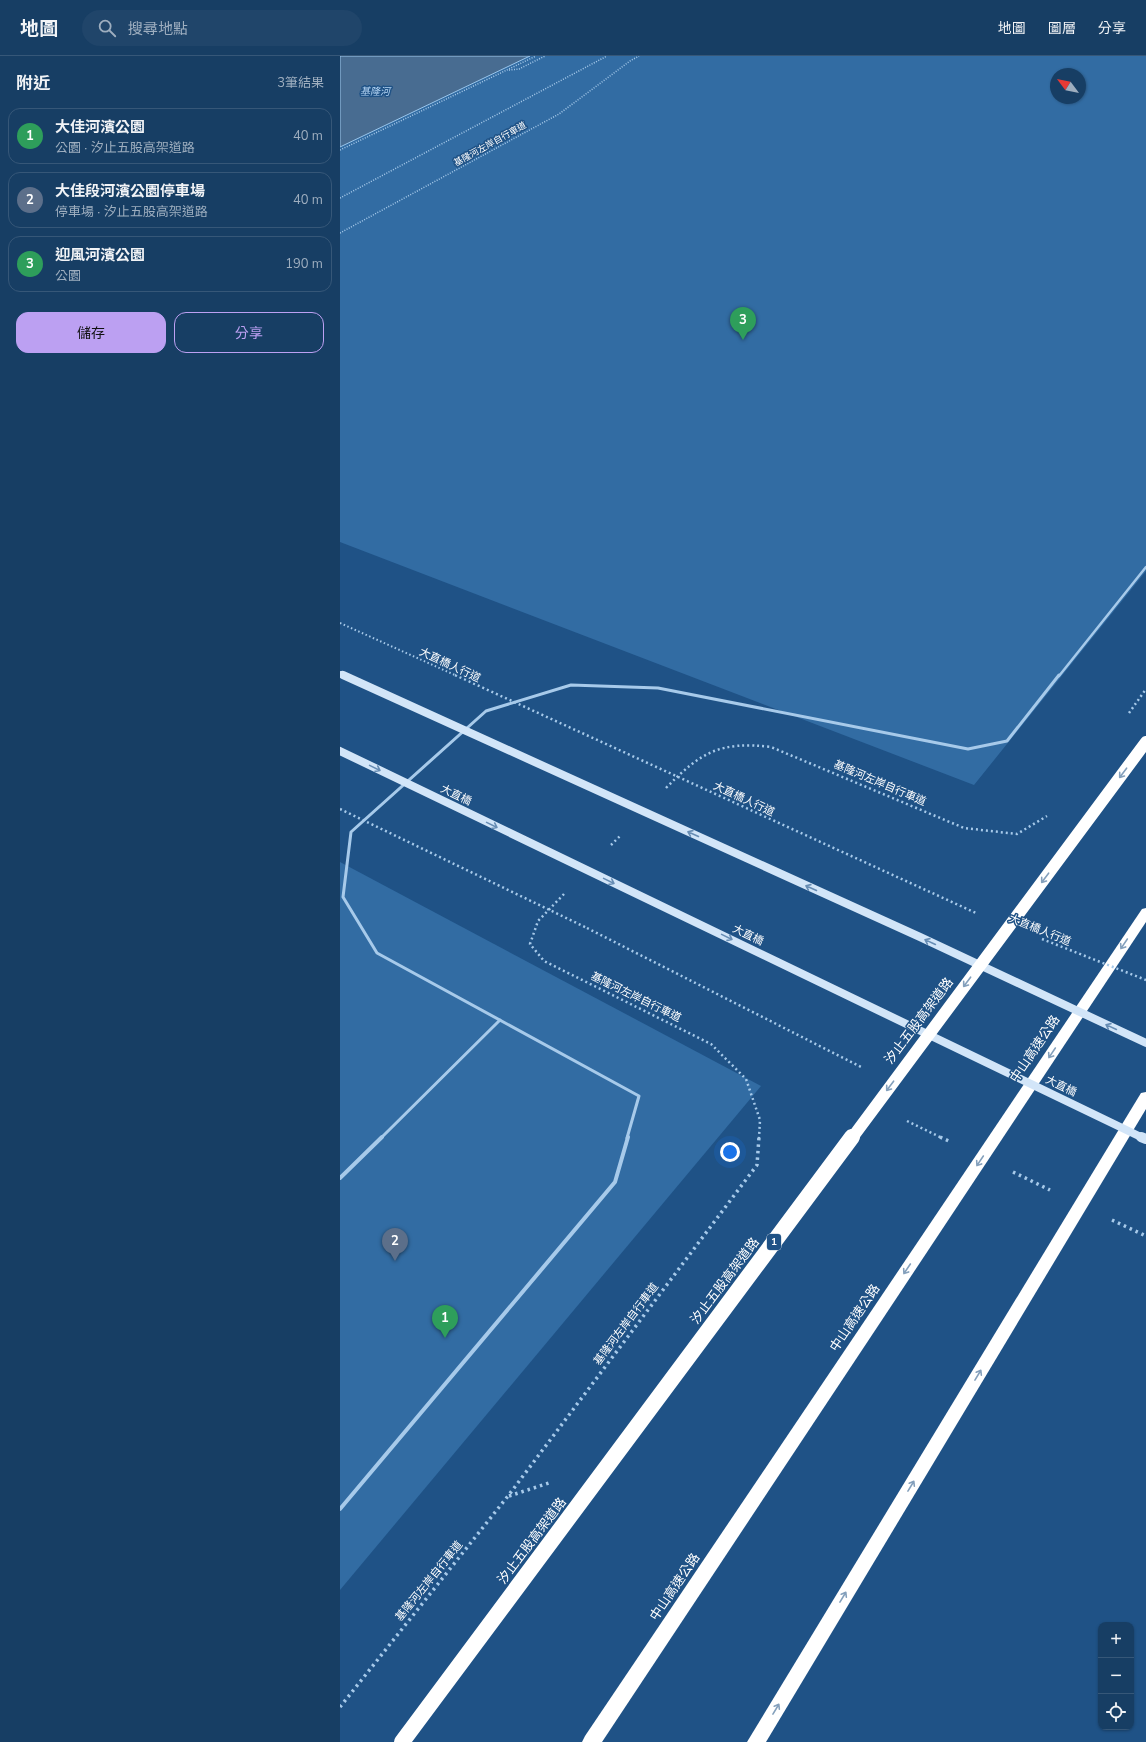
<!DOCTYPE html>
<html lang="zh-TW">
<head>
<meta charset="utf-8">
<style>
  :root { --surface:#173e64; --page:#20456a; --text:#f1f3f6; --muted:#9eaebf; --line:#365778; --accent:#bca0f2 }
  body { margin:0; font-family:"Nunito Sans","Noto Sans TC",sans-serif; background:var(--page); color:var(--text) }
  .controls { position:absolute; right:12px; bottom:12px; display:grid; overflow:hidden; border-radius:8px; box-shadow:0 1px 3px #0004 }
  .controls button { width:36px; height:36px; display:grid; place-items:center; padding:0; border:0; border-bottom:1px solid var(--line); background:var(--surface); color:var(--text); font:20px sans-serif }
  .compass { position:absolute; left:710px; top:12px; width:36px; height:36px; border-radius:50%; background:var(--surface); box-shadow:0 1px 3px #0004; rotate:302deg }
  .you { position:absolute; left:390px; top:1096px; width:14px; height:14px; margin:-10px; border:3px solid #fff; border-radius:50%; background:#1a73e8; box-shadow:0 0 0 6px #1a73e833 }
  .badge { display:grid; place-items:center; width:26px; height:26px; border-radius:50%; background:var(--accent); color:#fff; font-size:13px; font-weight:700 }
  .pin { position:absolute; translate:-50% -33px; filter:drop-shadow(0 1px 2px #0008) }
  .pin::after { content:''; position:absolute; top:21px; width:14px; height:12px; background:inherit; clip-path:polygon(0 0,100% 0,50% 100%) }
  .list { margin:0; padding:0; list-style:none }
  h2 { display:flex; justify-content:space-between; align-items:center; height:52px; margin:0; padding:0 16px; font-size:17px }
  h2 small { font-size:13px; font-weight:400; color:var(--muted) }
  .list li { display:grid; grid-template-columns:26px 1fr auto; gap:12px; align-items:center; box-sizing:border-box; height:56px; margin:0 8px 8px; padding:0 8px; border:1px solid var(--line); border-radius:12px }
  .list b { display:block; font-size:15px; white-space:nowrap }
  .list p { margin:0; font-size:13px; white-space:nowrap; color:var(--muted) }
  .list em { font-size:13px; font-style:normal; color:var(--muted) }
  .actions { display:flex; gap:8px; padding:12px 16px }
  .actions a { flex:1; padding:9px 0; border:1px solid var(--accent); border-radius:12px; text-align:center; font-size:14px; color:var(--accent) }
  .actions .main { background:var(--accent); color:#111 }
  .icon { flex:none; width:22px; height:22px; fill:none; stroke:currentColor; stroke-width:2; stroke-linecap:round; stroke-linejoin:round }
  .map { position:relative; flex:none; width:806px; height:1686px; overflow:hidden }
  header { display:flex; align-items:center; gap:24px; box-sizing:border-box; height:56px; padding:0 20px; background:var(--surface); border-bottom:1px solid var(--line) }
  header strong { font-size:19px }
  nav { display:flex; gap:22px; margin-inline-start:auto; font-size:14px }
  .search { width:280px; height:36px; background:var(--page); display:flex; align-items:center; gap:10px; box-sizing:border-box; padding:0 14px; border-radius:22px; color:var(--muted); font-size:15px }
  main { display:flex }
  aside { flex:1; background:var(--surface) }
  .map>svg:first-child { display:block }
  .green { fill:#326ca3; fill-rule:evenodd }
  .water { fill:#486c91; stroke:#9ac6ec }
  .lines { fill:none; stroke-linecap:round; stroke-linejoin:round }
  .path-far2 { stroke:#a7caea; stroke-width:1.5; stroke-dasharray:1 1.5; stroke-linecap:butt }
  .path-far1 { stroke:#a7caea; stroke-width:2.5; stroke-dasharray:2 3; stroke-linecap:butt }
  .path { stroke:#a7caea; stroke-width:3.5; stroke-dasharray:2.5 4; stroke-linecap:butt }
  .lane-far2 { stroke:#a7caea; stroke-width:2.5 }
  .lane-far1 { stroke:#a7caea; stroke-width:3 }
  .lane { stroke:#a7caea; stroke-width:4 }
  .highway { fill:#fff; fill-rule:evenodd }
  .path-bridge-far1 { stroke:#a7caea; stroke-width:2; stroke-dasharray:1.5 2.5; stroke-linecap:butt }
  .path-bridge { stroke:#a7caea; stroke-width:2.5; stroke-dasharray:2 3; stroke-linecap:butt }
  .secondary-bridge-far2 { stroke:#d2e5f8; stroke-width:6 }
  .secondary-bridge-far1 { stroke:#d2e5f8; stroke-width:8 }
  .secondary-bridge { stroke:#d2e5f8; stroke-width:10 }
  .highway-bridge-far1 { stroke:#fff; stroke-width:12 }
  .highway-bridge { stroke:#fff; stroke-width:16 }
  .oneway { stroke:#678db4 }
  .oneway2 { stroke:#84a0bc }
  .labels { text-anchor:middle; dominant-baseline:central; stroke-width:3; stroke-linejoin:round; paint-order:stroke }
  .far-street-label { font-size:9px; fill:#fff; stroke:#1f5286 }
  .far-water-label { font-size:10px; font-style:italic; fill:#b3d3f2; stroke:#1f5286 }
  .shield { fill:#1f5286; stroke:#bccbdb; stroke-width:1 }
  .shield-label { font-size:10px; font-weight:bold; fill:#fff }
  .street-label { font-size:11px; fill:#fff; stroke:#1f5286 }
  .near-street-label { font-size:13px; fill:#fff; stroke:#1f5286 }
</style>
</head>
<body>
<header>
<strong>地圖</strong>
<div class="search"><svg class="icon" aria-label="search" viewBox="0 0 24 24"><circle cx="10" cy="10" r="6"/><path d="M15 15l6 6"/></svg>搜尋地點</div>
<nav><a>地圖</a><a>圖層</a><a>分享</a></nav>
</header>
<main>
<aside>
<h2>附近<small>3筆結果</small></h2>
<ul class="list">
<li><span class="badge" style="background:#2e9e5b">1</span><div><b>大佳河濱公園</b><p>公園 · 汐止五股高架道路</p></div><em>40 m</em></li>
<li><span class="badge" style="background:#5c6f8a">2</span><div><b>大佳段河濱公園停車場</b><p>停車場 · 汐止五股高架道路</p></div><em>40 m</em></li>
<li><span class="badge" style="background:#2e9e5b">3</span><div><b>迎風河濱公園</b><p>公園</p></div><em>190 m</em></li>
</ul>
<div class="actions"><a class="main">儲存</a><a>分享</a></div>
</aside>
<div class="map">
<svg width="806" height="1686" viewBox="0 0 806 1686">
  <rect width="100%" height="100%" fill="#1f5286"/>
  <g class="green">
    <path d="M 182,0 L 806,0 L 806,515 L 634,729 L 0,486 L 0,82 ZM 716,18 L 740,18 L 740,42 L 716,42 Z"/>
    <polygon points="0,806 421,1030 0,1534"/>
  </g>
  <polygon class="water" points="0,0 190,0 0,91"/>
  <g class="lines">
    <g class="path-far2">
      <polyline points="169,14 179,13 205,0"/>
      <polyline points="0,94 196,0"/>
      <polyline points="0,142 267,0"/>
      <polyline points="0,177 219,58 290,5 299,0"/>
    </g>
    <g class="path-far1">
      <polyline points="789,657 806,633"/>
      <path d="M 326,732 C 361,696 380,685 431,691 L 624,772 L 677,778 L 707,760"/>
      <polyline points="271,789 280,780"/>
      <polyline points="224,838 198,865 190,888 204,905 371,988 406,1023 420,1064 419,1082"/>
      <polyline points="247,872 523,1012"/>
      <polyline points="567,1065 602,1082"/>
    </g>
    <g class="path">
      <polyline points="600,1081 611,1086"/>
      <polyline points="673,1116 710,1134"/>
      <polyline points="772,1164 806,1180"/>
      <polyline points="169,1440 209,1427"/>
      <polyline points="0,1651 168,1440 417,1109 419,1081"/>
    </g>
    <polyline class="lane-far2" points="719,620 806,511"/>
    <g class="lane-far1">
      <polyline points="41,1082 160,964"/>
      <polyline points="287,1082 299,1040 37,897 3,841 11,776 146,655 231,629 318,632 628,693 667,685 719,619"/>
    </g>
    <g class="lane">
      <polyline points="0,1122 42,1081"/>
      <polyline points="0,1453 275,1126 288,1081"/>
    </g>
    <g class="highway">
      <polygon points="806,852 806,866 262,1686 242,1686 245,1680 802,853"/>
      <polygon points="806,1036 806,1053 426,1686 407,1686 801,1037"/>
    </g>
    <polyline class="path-bridge-far1" points="0,567 117,620"/>
    <g class="path-bridge">
      <polyline points="115,619 636,857"/>
      <polyline points="0,753 247,872"/>
      <polyline points="702,883 806,924"/>
    </g>
    <polyline class="secondary-bridge-far2" points="0,618 5,620"/>
    <g class="secondary-bridge-far1">
      <polyline points="3,619 580,881 806,987"/>
      <polyline points="0,695 803,1082"/>
    </g>
    <polyline class="secondary-bridge" points="801,1081 806,1083"/>
    <polyline class="highway-bridge-far1" points="512,1082 806,686"/>
    <polyline class="highway-bridge" points="62,1686 512,1081"/>
  </g>
  <defs><path id="oneway-shaft" d="M-6 0H5M1.5-3L5.5 0L1.5 3" fill="none" stroke-width="1.6" stroke-linecap="round" stroke-linejoin="round"/></defs>
  <g class="oneway">
    <use href="#oneway-shaft" transform="translate(35 712) rotate(26)"/>
    <use href="#oneway-shaft" transform="translate(152 769) rotate(26)"/>
    <use href="#oneway-shaft" transform="translate(353 778) rotate(-156)"/>
    <use href="#oneway-shaft" transform="translate(269 825) rotate(26)"/>
    <use href="#oneway-shaft" transform="translate(471 832) rotate(-156)"/>
    <use href="#oneway-shaft" transform="translate(387 881) rotate(26)"/>
    <use href="#oneway-shaft" transform="translate(590 886) rotate(-155)"/>
    <use href="#oneway-shaft" transform="translate(771 971) rotate(-155)"/>
  </g>
  <g class="oneway2">
    <use href="#oneway-shaft" transform="translate(783 717) rotate(127)"/>
    <use href="#oneway-shaft" transform="translate(705 822) rotate(127)"/>
    <use href="#oneway-shaft" transform="translate(784 888) rotate(124)"/>
    <use href="#oneway-shaft" transform="translate(627 926) rotate(127)"/>
    <use href="#oneway-shaft" transform="translate(712 997) rotate(124)"/>
    <use href="#oneway-shaft" transform="translate(550 1030) rotate(127)"/>
    <use href="#oneway-shaft" transform="translate(640 1105) rotate(124)"/>
    <use href="#oneway-shaft" transform="translate(567 1213) rotate(124)"/>
    <use href="#oneway-shaft" transform="translate(638 1319) rotate(-59)"/>
    <use href="#oneway-shaft" transform="translate(571 1430) rotate(-59)"/>
    <use href="#oneway-shaft" transform="translate(503 1541) rotate(-59)"/>
    <use href="#oneway-shaft" transform="translate(436 1653) rotate(-59)"/>
  </g>
  <g class="labels">
    <g class="far-street-label">
      <text transform="translate(150 88) rotate(-29)">基隆河左岸自行車道</text>
    </g>
    <g class="far-water-label">
      <text x="35" y="36">基隆河</text>
    </g>
    <rect class="shield" x="427" y="1178" width="14" height="16" rx="3"/>
    <g class="shield-label">
      <text x="434" y="1186">1</text>
    </g>
    <g class="street-label">
      <text transform="translate(110 609) rotate(25)">大直橋人行道</text>
      <text transform="translate(540 727) rotate(23)">基隆河左岸自行車道</text>
      <text transform="translate(116 739) rotate(26)">大直橋</text>
      <text transform="translate(404 743) rotate(25)">大直橋人行道</text>
      <text transform="translate(700 874) rotate(22)">大直橋人行道</text>
      <text transform="translate(408 879) rotate(26)">大直橋</text>
      <text transform="translate(296 941) rotate(26)">基隆河左岸自行車道</text>
      <text transform="translate(721 1030) rotate(26)">大直橋</text>
      <text transform="translate(286 1268) rotate(-53)">基隆河左岸自行車道</text>
      <text transform="translate(89 1525) rotate(-51)">基隆河左岸自行車道</text>
    </g>
    <g class="near-street-label">
      <text transform="translate(579 965) rotate(-53)">汐止五股高架道路</text>
      <text transform="translate(695 993) rotate(-56)">中山高速公路</text>
      <text transform="translate(385 1225) rotate(-53)">汐止五股高架道路</text>
      <text transform="translate(515 1262) rotate(-56)">中山高速公路</text>
      <text transform="translate(192 1485) rotate(-53)">汐止五股高架道路</text>
      <text transform="translate(335 1531) rotate(-56)">中山高速公路</text>
    </g>
  </g>
</svg>
<div class="controls">
<button>+</button>
<button>−</button>
<button><svg class="icon" aria-label="locate" viewBox="0 0 24 24"><circle cx="12" cy="12" r="6"/><path d="M12 2v4M12 18v4M2 12h4M18 12h4"/></svg></button>
</div>
<svg class="compass" viewBox="-18 -18 36 36"><path d="M0-13l5 13h-10z" fill="#e53935"/><path d="M0 13l5-13h-10z" fill="#9eaebf"/></svg>
<div class="you"></div>
<div class="pin badge" style="left:105px;top:1282px;background:#2e9e5b">1</div>
<div class="pin badge" style="left:55px;top:1205px;background:#5c6f8a">2</div>
<div class="pin badge" style="left:403px;top:284px;background:#2e9e5b">3</div>
</div>
</main>
</body>
</html>
